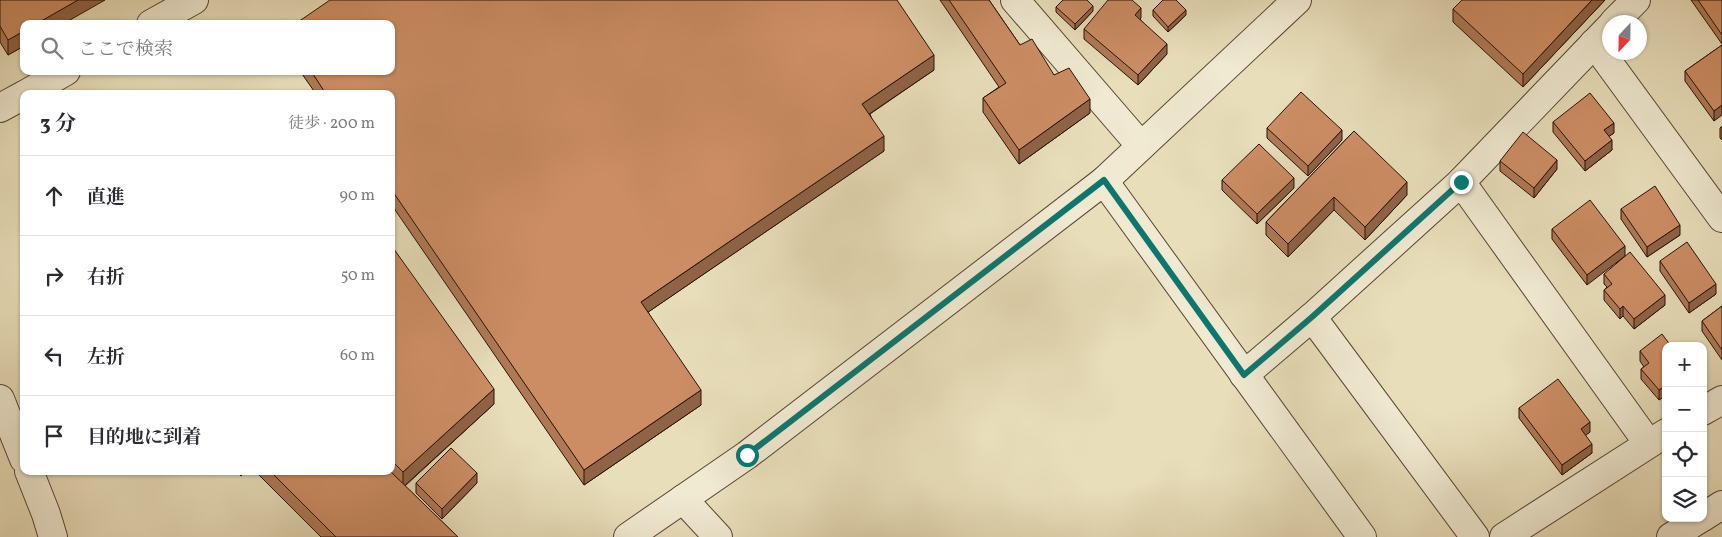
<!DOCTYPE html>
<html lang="ja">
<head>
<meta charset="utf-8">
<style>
  :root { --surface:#fff; --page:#f2f2f3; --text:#2b2b33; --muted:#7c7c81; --line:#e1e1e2 }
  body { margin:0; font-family:Vollkorn,"Noto Serif JP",serif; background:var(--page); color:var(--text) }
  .controls { position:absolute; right:15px; bottom:15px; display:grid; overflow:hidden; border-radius:10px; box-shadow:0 1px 4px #0004 }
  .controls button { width:45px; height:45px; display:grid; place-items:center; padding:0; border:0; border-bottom:1px solid var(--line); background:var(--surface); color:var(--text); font:25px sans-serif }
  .compass { position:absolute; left:1602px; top:15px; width:45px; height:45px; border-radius:50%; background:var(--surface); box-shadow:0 1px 4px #0004; rotate:202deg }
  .stop { position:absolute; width:15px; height:15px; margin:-11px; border:4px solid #0f766e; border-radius:50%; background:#fff }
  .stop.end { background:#0f766e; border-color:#fff; box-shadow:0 1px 5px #0008 }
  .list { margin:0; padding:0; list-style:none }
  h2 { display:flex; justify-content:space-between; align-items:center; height:65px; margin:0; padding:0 20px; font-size:21px }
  h2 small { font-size:16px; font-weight:400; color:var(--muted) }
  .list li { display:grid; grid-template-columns:32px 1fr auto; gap:15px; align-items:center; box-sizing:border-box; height:80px; padding:0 20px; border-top:1px solid var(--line) }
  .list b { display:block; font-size:19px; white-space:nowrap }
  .list em { font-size:16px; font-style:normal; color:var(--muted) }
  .icon { flex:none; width:28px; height:28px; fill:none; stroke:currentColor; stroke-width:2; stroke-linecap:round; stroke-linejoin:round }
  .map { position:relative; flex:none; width:1722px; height:537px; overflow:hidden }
  .search { position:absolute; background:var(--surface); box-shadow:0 1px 4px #0004; left:20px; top:20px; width:375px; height:55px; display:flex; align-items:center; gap:12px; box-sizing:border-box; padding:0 18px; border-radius:10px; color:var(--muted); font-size:19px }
  .panel { position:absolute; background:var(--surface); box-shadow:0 1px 4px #0004; left:20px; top:90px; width:375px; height:385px; border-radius:10px }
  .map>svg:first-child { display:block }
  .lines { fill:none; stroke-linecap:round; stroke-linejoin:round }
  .minor-casing { stroke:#594433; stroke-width:30 }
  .tertiary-casing { stroke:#594433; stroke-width:30 }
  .minor { stroke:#f0ead2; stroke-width:28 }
  .tertiary { stroke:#f0ead2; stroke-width:28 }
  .wall { fill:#af7956; stroke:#291006 }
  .shaded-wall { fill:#8f6346; stroke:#291006 }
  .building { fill:#cc8d64; stroke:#291006 }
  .route { stroke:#0f766e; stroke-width:6 }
</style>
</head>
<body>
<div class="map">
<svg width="1722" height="537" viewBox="0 0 1722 537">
  <rect width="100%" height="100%" fill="#e8deba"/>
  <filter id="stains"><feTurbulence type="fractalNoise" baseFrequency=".004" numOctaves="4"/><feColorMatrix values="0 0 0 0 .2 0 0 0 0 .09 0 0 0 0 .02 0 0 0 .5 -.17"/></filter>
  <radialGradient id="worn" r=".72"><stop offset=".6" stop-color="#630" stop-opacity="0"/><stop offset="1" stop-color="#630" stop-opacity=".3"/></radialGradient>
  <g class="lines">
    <g class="minor-casing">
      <g id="minor">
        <polyline points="1015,0 1141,146"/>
        <polyline points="1614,22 1636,0"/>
        <polyline points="151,24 194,0"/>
        <polyline points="1594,43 1722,218"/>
        <polyline points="26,94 66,71"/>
        <polyline points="0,108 24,95"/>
        <polyline points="1104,181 1362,537"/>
        <polyline points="1461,182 1648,443"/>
        <polyline points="1312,317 1475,537"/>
        <polyline points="1244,375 1312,317 1461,182 1610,27"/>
        <polyline points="1703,411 1722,400"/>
        <polyline points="1504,537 1666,433"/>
      </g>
    </g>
    <g class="tertiary-casing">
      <g id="tertiary">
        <polyline points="0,399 24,459"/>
        <polyline points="29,471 46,514 53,537"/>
        <polyline points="683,499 718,537"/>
        <polyline points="1703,517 1722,505"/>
        <polyline points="628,537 747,455 1104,181 1297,0"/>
        <polyline points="1671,537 1701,518"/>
      </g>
    </g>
    <use href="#minor" class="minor"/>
    <use href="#tertiary" class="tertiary"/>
  </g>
  <g class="wall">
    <polygon points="0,0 24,24 24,46 8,55 0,42"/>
    <polygon points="940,0 989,0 1020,45 1054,75 1090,113 1019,164 983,112 983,98 999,87"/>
    <polygon points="1605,0 1523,87 1453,22 1453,9"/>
    <polygon points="1691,0 1722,0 1722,44"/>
    <polygon points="1056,7 1093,11 1075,30 1056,12"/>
    <polygon points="1153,10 1186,15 1168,32 1153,16"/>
    <polygon points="1141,18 1140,19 1167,54 1138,85 1084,39 1084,29"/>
    <polygon points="1722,45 1714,121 1685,81 1685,71"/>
    <polygon points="934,70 870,114 884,151 648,312 701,405 584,485 391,204 391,94 316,94 300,71"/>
    <polygon points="1553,122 1614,133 1609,136 1612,150 1585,171 1553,132"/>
    <polygon points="1722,126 1722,140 1720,138 1720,128"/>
    <polygon points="1267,128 1342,140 1308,176 1267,138"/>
    <polygon points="1354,131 1407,195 1365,240 1334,210 1288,257 1266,235 1266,222"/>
    <polygon points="1500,161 1557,169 1534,198 1500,171"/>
    <polygon points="1222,180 1294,188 1257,224 1222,190"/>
    <polygon points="1621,209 1680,235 1647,257 1621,219"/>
    <polygon points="1552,229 1625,246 1587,285 1552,239"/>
    <polygon points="391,245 494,404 405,486 458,537 321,537 255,471 391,471"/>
    <polygon points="1660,261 1716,294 1689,313 1660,271"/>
    <polygon points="1604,274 1665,305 1634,329 1623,316 1620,319 1604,300 1604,290 1607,287 1604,284"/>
    <polygon points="1722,306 1722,360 1702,331 1702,321"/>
    <polygon points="1666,346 1666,395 1659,400 1641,379 1641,369 1644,367 1640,361 1640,351"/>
    <polygon points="1519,408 1590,432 1585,435 1592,453 1562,475 1519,418"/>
    <polygon points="236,471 245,471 241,476"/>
    <polygon points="416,483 477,483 442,519 416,493"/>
  </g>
  <g class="shaded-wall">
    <polygon points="78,0 105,0 63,24 36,24"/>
    <polygon points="1592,0 1605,0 1523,87 1523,74"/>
    <polygon points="1093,6 1093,11 1075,30 1075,24"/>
    <polygon points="1141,8 1141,18 1135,25 1135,15"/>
    <polygon points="1186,10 1186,15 1168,32 1168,27"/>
    <polygon points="24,31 24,46 8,55 8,40"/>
    <polygon points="1167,44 1167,54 1138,85 1138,75"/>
    <polygon points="934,55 934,70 862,119 862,104"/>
    <polygon points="1090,99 1090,113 1019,164 1019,150"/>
    <polygon points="1722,105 1722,115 1714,121 1714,111"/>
    <polygon points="1614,123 1614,133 1604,140 1604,130"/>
    <polygon points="1342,130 1342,140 1308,176 1308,166"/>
    <polygon points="884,136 884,151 641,317 641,302"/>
    <polygon points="1612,140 1612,150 1585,171 1585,161"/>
    <polygon points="1557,160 1557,169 1534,198 1534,188"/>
    <polygon points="1294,178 1294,188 1257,224 1257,214"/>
    <polygon points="1407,182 1407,195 1365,240 1365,227"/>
    <polygon points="1334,197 1334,210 1288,257 1288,244"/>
    <polygon points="1680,225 1680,235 1647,257 1647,247"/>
    <polygon points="1625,246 1625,256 1587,285 1587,275"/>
    <polygon points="1716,284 1716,294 1689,313 1689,303"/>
    <polygon points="1665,295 1665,305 1634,329 1634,319"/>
    <polygon points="1623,306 1623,316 1620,319 1620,309"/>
    <polygon points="1666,385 1666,395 1659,400 1659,390"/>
    <polygon points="494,389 494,404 403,487 403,472"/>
    <polygon points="701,390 701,405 584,485 584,470"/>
    <polygon points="1590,422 1590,432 1581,439 1581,429"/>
    <polygon points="1592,444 1592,453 1562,475 1562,465"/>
    <polygon points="241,471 245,471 241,476"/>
    <polygon points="477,473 477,483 442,519 442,509"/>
  </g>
  <g class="building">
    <polygon points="0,0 78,0 36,24 24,24 24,31 8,40 0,26"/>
    <polygon points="330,0 897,0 934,55 862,104 884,136 641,302 701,390 584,470 391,189 391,94 326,94 311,71 391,71 391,24 295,24"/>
    <polygon points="949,0 989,0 1020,45 1032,39 1054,75 1069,68 1090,99 1019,150 983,98 1006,83"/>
    <polygon points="1063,0 1087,0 1093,6 1075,24 1056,7"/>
    <polygon points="1108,0 1132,0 1141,8 1135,15 1167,44 1138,75 1084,29"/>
    <polygon points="1163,0 1176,0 1186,10 1168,27 1153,10"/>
    <polygon points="1462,0 1592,0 1523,74 1453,9"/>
    <polygon points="1698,0 1722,0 1722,35"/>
    <polygon points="1722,45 1722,105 1714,111 1685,71"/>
    <polygon points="1301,92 1342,130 1308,166 1267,128"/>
    <polygon points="1590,93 1614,123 1604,130 1612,140 1585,161 1553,122"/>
    <polygon points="1354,131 1407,182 1365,227 1334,197 1288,244 1266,222"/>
    <polygon points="1523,132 1557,160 1534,188 1500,161"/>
    <polygon points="1259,144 1294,178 1257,214 1222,180"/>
    <polygon points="1655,186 1680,225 1647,247 1621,209"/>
    <polygon points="1590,200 1625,246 1587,275 1552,229"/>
    <polygon points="1687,242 1716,284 1689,303 1660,261"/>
    <polygon points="391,245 494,389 403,472 391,460"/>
    <polygon points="1630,252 1665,295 1634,319 1623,306 1620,309 1604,290 1612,284 1604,274"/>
    <polygon points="1722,306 1722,350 1702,321"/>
    <polygon points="1662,334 1671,346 1666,346 1666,385 1659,390 1641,369 1649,363 1640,351"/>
    <polygon points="1558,379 1590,422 1581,429 1592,444 1562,465 1519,408"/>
    <polygon points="451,448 477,473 442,509 416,483"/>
    <polygon points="270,471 390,471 458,537 336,537"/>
  </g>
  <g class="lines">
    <polyline class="route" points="747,455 1104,180 1244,375 1312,317 1461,182"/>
  </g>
  <rect width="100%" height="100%" filter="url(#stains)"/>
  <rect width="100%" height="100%" fill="url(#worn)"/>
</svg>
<div class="controls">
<button>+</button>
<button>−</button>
<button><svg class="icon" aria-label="locate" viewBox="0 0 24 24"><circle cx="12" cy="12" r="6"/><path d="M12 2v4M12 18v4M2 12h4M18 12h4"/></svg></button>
<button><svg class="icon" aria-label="layers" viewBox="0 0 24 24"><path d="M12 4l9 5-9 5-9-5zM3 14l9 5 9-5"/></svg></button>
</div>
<svg class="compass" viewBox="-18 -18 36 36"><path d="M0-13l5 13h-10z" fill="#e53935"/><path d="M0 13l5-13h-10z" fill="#7c7c81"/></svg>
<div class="stop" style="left:747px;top:455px"></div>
<div class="stop end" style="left:1461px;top:182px"></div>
<div class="search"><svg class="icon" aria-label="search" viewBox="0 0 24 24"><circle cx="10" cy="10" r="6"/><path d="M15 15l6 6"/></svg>ここで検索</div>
<section class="panel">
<h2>3 分<small>徒歩 · 200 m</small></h2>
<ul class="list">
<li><svg class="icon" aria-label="ahead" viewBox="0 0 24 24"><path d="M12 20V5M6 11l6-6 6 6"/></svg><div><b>直進</b></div><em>90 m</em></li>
<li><svg class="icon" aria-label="right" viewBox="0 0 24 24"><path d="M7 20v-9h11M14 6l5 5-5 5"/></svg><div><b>右折</b></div><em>50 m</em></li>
<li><svg class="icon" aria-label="left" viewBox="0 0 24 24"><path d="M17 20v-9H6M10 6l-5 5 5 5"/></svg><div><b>左折</b></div><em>60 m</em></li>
<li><svg class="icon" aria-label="arrive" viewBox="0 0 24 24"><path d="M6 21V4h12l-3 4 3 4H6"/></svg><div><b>目的地に到着</b></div></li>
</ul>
</section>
</div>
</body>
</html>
